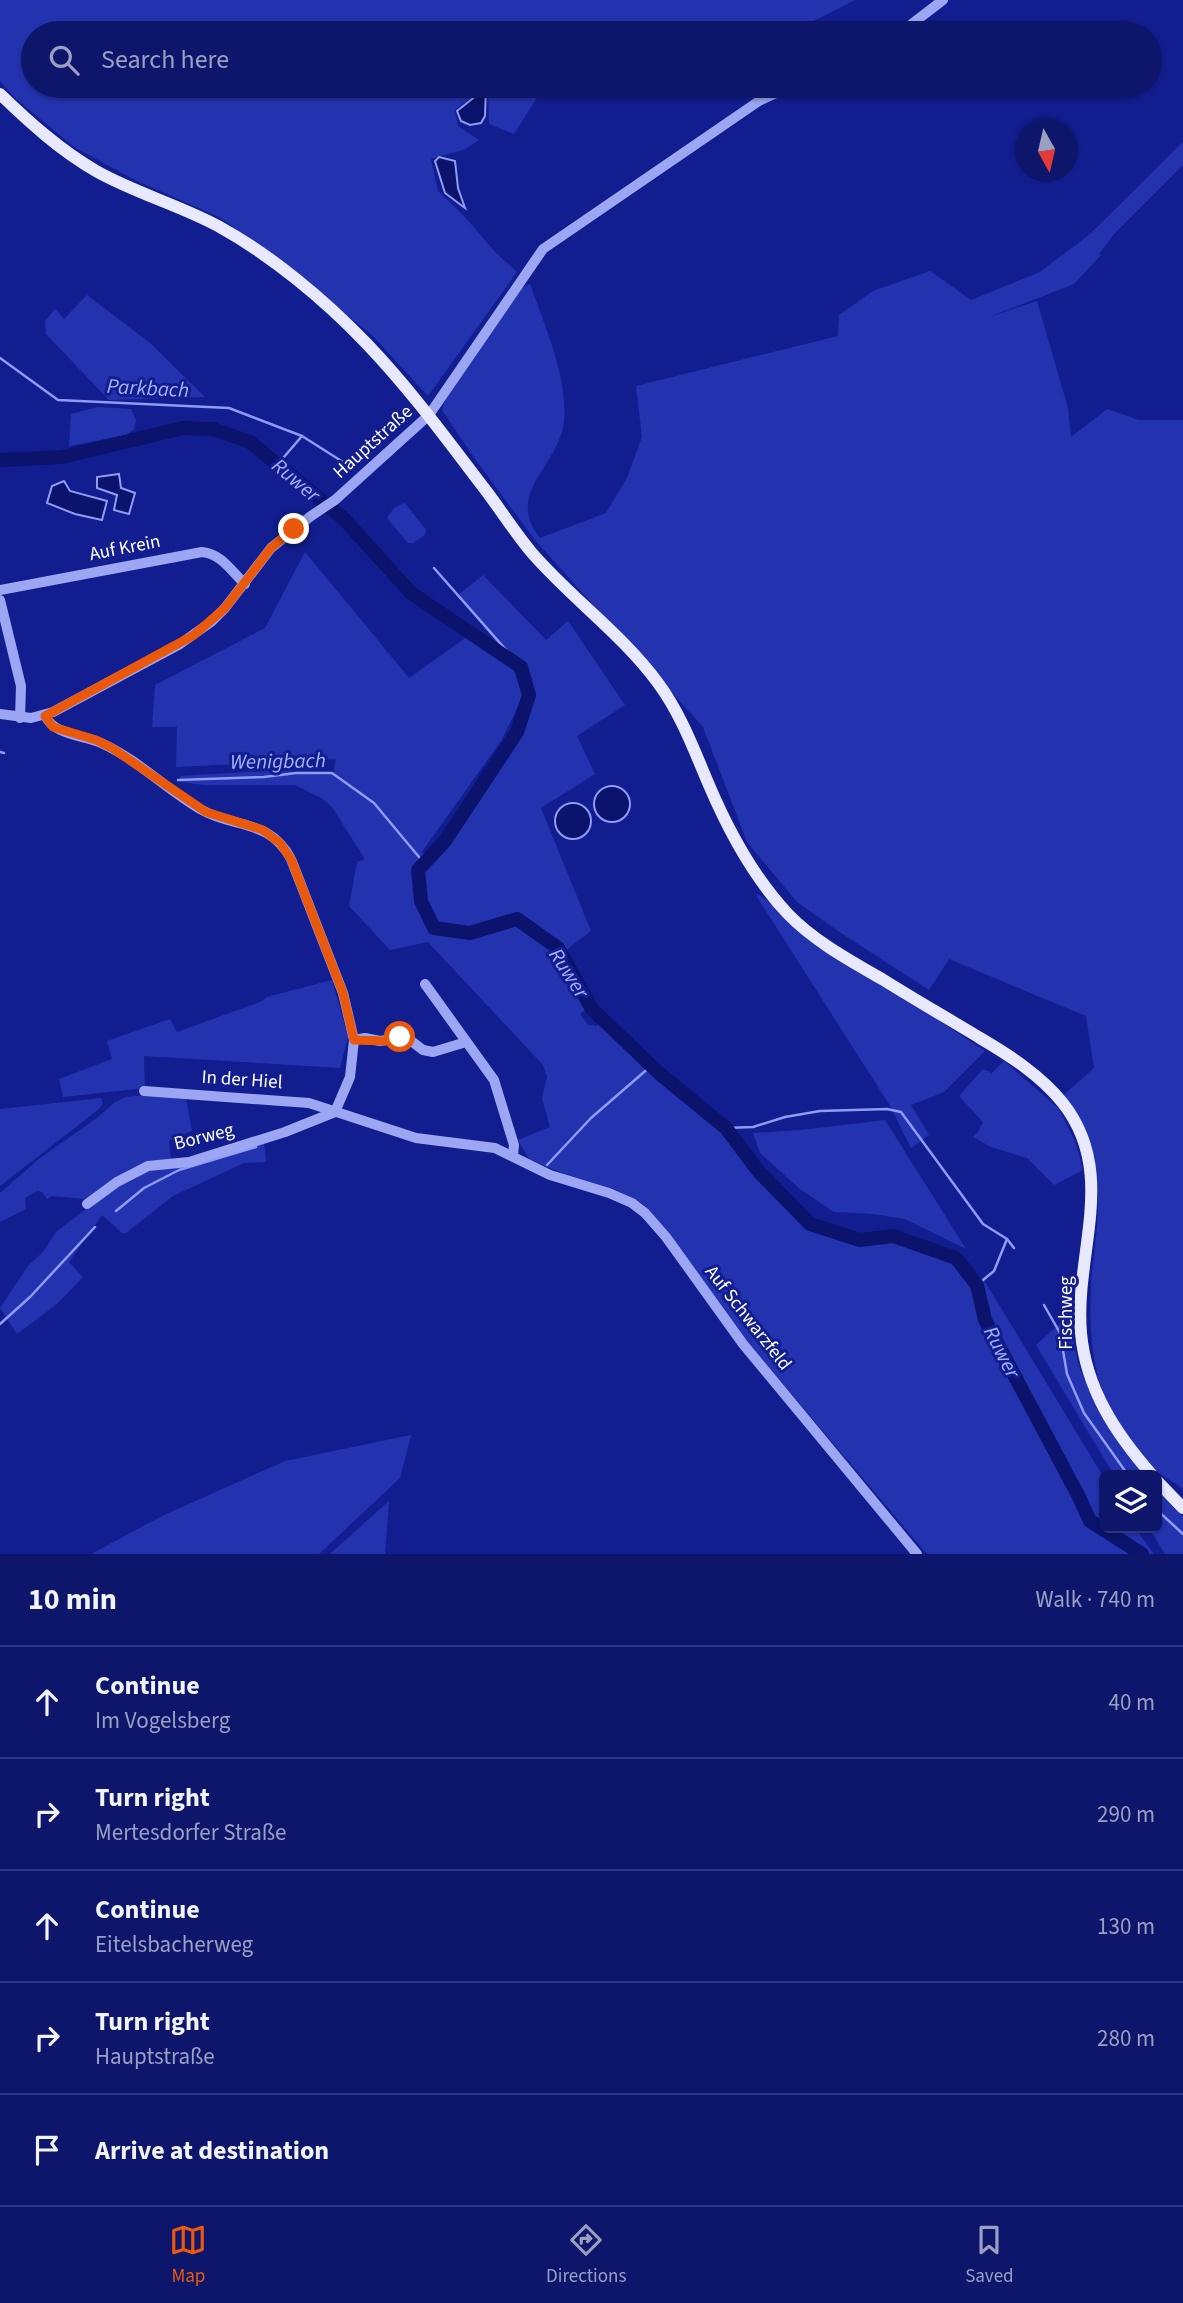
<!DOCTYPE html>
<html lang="en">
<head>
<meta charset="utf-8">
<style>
  :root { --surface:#0e166c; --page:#1c2374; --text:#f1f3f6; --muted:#9b9fc2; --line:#2e357f; --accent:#ea580c }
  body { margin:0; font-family:"Source Sans 3",sans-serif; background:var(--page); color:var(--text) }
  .controls { position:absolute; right:21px; bottom:21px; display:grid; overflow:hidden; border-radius:10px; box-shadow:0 2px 5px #0004 }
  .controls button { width:63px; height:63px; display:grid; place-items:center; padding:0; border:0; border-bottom:2px solid var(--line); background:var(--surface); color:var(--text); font:35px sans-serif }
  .compass { position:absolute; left:1015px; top:119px; width:63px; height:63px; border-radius:50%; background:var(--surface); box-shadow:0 2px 5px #0004; rotate:172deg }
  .stop { position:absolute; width:21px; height:21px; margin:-16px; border:5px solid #ea580c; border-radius:50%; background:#fff }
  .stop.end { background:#ea580c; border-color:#fff; box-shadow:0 2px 7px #0008 }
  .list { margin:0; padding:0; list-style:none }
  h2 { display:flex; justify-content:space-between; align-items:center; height:91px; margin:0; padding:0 28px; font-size:30px }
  h2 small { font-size:23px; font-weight:400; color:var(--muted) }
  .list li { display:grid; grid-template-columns:46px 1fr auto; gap:21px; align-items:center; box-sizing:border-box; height:112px; padding:0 28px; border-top:2px solid var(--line) }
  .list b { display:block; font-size:26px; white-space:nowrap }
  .list p { margin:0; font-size:23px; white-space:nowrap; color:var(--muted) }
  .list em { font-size:23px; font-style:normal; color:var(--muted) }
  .icon { flex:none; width:38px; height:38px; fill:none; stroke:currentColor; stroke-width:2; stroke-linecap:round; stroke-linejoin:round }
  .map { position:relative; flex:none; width:1183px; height:1554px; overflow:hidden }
  .search { position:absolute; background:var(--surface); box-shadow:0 2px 5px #0004; left:21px; right:21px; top:21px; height:77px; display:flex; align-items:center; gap:18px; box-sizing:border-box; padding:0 24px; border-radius:38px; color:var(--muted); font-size:26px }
  .sheet { height:651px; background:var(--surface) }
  nav { display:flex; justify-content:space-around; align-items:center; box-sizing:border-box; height:98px; border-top:2px solid var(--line); background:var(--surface); font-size:19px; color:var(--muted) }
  nav a { display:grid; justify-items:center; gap:4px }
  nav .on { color:var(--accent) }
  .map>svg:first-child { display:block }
  .green { fill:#2333b0 }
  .water { fill:#0b136c; stroke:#8f9bf5; stroke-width:2 }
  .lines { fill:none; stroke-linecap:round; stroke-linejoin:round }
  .stream { stroke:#8f9bf5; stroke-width:2.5 }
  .river { stroke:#0b136c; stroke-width:14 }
  .minor { stroke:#9da6f2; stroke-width:10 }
  .major { stroke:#e8e9ff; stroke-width:12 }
  .route { stroke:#ea580c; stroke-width:9 }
  .labels { text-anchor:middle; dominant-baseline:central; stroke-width:6; stroke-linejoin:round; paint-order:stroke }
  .street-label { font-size:19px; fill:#fff; stroke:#121e90 }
  .water-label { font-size:21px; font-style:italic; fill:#a9b2f9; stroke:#121e90 }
</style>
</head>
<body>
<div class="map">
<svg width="1183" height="1554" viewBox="0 0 1183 1554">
  <rect width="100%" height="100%" fill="#121e90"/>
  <g class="green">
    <polygon points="0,0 855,0 790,33 614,33 611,30 609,33 33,33 33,86 486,86 455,110 458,126 479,140 466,149 431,159 438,191 464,216 496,253 517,272 428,396 372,335 252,240 221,218 135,180 74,147 14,97 0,81"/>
    <polygon points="488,86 551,86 539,94 514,134 489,124"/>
    <path d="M 1183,142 L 1183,165 L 1114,234 L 1099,254 L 1101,255 L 1074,284 L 986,318 L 1037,301 L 1068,408 L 1071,437 L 1107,409 L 1139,420 L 1183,420 L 1183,1489 C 1175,1482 1164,1478 1157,1471 C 1095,1415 1086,1351 1092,1272 C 1095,1244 1100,1215 1097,1187 C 1095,1159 1073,1123 1059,1099 L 1094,1068 L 1086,1016 L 949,959 L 929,990 L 841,933 L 797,902 L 747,842 L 703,727 L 535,540 L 473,456 L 442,410 L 446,399 L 521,288 L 530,284 C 544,324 573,389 562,431 C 552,470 506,496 540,538 L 606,513 L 627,478 L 642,437 L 636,386 L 838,336 L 839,315 L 873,291 L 930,271 L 971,300 L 1040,272 L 1090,234 Z"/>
    <polygon points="87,295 150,343 205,397 109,400 46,334 45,321 55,309 64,319"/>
    <polygon points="98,407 131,409 136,420 134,429 126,435 69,446 71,414"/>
    <polygon points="405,503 426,530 425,535 413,543 408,543 387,518 394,508"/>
    <polygon points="305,552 409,678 468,636 513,667 523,697 501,741 421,853 434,853 445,841 517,732 529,695 521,667 458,595 483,575 546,640 568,621 625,705 577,736 595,774 541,808 591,931 561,954 590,1006 580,1014 588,1025 597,1026 602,1019 651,1066 726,1128 759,1172 810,1224 860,1240 893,1236 956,1258 977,1285 984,1280 1104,1478 1104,1528 1135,1528 1154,1554 927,1554 750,1345 643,1204 614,1189 569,1176 529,1159 518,1140 550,1127 542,1098 547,1077 543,1065 428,942 390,950 349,906 357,862 365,859 332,807 323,799 295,785 204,785 180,782 180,776 265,771 335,772 334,768 336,759 176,767 177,727 152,727 155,685 265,628"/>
    <polygon points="757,894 767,900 792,924 985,1051 944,1092 911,1105 929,1135 911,1148 889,1104 757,897"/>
    <polygon points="332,980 348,1037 340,1068 144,1056 145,1088 63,1097 59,1079 112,1059 107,1041 170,1019 177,1032 260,1002 267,997"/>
    <polygon points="1004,1061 1058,1108 1075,1141 1083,1170 1054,1185 1027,1158 991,1147 973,1137 978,1132 983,1122 959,1096 983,1069 992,1073"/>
    <polygon points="145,1095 186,1099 192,1131 169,1141 171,1160 150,1161 130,1169 85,1199 52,1196 47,1199 42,1192 37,1191 25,1198 26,1209 0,1222 0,1193 40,1158 97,1118 115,1102 126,1097"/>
    <polygon points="101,1098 103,1103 99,1109 0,1186 0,1109"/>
    <polygon points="885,1120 892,1131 966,1249 905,1219 873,1214 834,1212 800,1189 760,1153 753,1133 801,1130"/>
    <polygon points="264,1142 266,1162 244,1163 173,1196 126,1233 122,1233 102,1215 69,1262 83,1277 57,1304 17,1334 0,1308 28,1266 43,1252 57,1231 114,1188 145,1171 188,1166"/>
    <path d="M 1074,1311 C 1074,1322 1073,1334 1074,1344 C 1083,1395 1115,1435 1144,1475 L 1114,1475 L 1036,1345 Z"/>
    <polygon points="411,1435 400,1478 319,1554 91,1554 164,1515 285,1461"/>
    <polygon points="1157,1490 1183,1517 1183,1554 1165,1554 1149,1528 1157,1528"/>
    <polygon points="389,1501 385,1554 330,1554"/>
  </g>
  <g class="water">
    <polygon points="486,88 485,116 481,123 470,125 461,121 457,111"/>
    <polygon points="439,157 455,161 458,188 465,208 445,193 435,161"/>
    <polygon points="119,474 121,488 135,493 129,514 114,510 117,495 97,488 97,477"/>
    <polygon points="64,481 70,491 107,501 102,520 75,514 47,503 52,486"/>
    <circle cx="612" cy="804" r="18"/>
    <circle cx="573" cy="821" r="18"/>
  </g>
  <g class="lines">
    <g class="stream">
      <polyline points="0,358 58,400 229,408 302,436 343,462"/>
      <polyline points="278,464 302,436"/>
      <polyline points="434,568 521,667"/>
      <polyline points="0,752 4,753"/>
      <polyline points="178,780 264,777 296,773 332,773 374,803 424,863"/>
      <polyline points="726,1128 753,1127 785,1117 820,1111 887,1109 901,1112 983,1224 1007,1239 1014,1248"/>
      <polyline points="547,1165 591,1118 651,1066"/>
      <polyline points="116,1211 144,1188 179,1170 256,1147"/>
      <polyline points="977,1285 994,1271 1007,1239"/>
      <polyline points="1044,1305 1060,1333 1067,1374 1084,1413 1128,1475"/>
      <polyline points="0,1324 30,1297 95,1227"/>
      <polyline points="1157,1510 1183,1534"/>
    </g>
    <polyline class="river" points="0,460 62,457 183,428 213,429 250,442 344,519 411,593 521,667 529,695 517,732 445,841 418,870 421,901 434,928 470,933 517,919 558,948 592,1009 660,1074 726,1128 759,1172 810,1224 860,1240 893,1236 956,1258 977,1285 985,1320 1079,1497 1090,1521 1142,1554"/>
    <g class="minor">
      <polyline points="900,33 943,0"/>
      <path d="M 0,590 L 202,552 C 222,554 231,571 245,584"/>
      <polyline points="0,600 21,686 20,718"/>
      <polyline points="0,714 31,718 53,712 180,644 211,622 225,608 271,548 311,516 335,500 429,415 543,249 759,101 791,86"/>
      <path d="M 45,715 C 53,735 83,735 101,743 C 137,759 166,789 200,809 C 234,829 269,818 291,859 L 343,993 L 354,1040 L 350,1077 L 335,1112"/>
      <polyline points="425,984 494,1080 514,1145 513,1155"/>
      <polyline points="354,1040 365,1038 380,1041 406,1037 423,1050 433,1052 466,1042"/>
      <polyline points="144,1091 309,1103 416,1138 495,1148 550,1175 609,1193 632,1203 645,1213 666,1237 743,1344 917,1554"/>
      <polyline points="87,1204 117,1182 148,1166 189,1162 285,1132 335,1112"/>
    </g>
    <g class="major">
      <path d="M 0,94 C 30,123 60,150 96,171 C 135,193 179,205 218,226 C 271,255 325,300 367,344 C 411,390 448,441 487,492 C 502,512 516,534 532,553 C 572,599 622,634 658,683 C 681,714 694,750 709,785 C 729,832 753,877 788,914 C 814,941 849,960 882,979 C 914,999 947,1018 980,1038 C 1009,1055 1040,1075 1062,1102 C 1119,1173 1074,1253 1081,1333 C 1086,1389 1116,1434 1152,1475"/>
      <polyline points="1157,1481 1183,1508"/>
    </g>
  </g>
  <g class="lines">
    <polyline class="route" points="294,529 271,548 225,608 194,635 45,716 53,727 96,740 112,748 206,812 263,830 280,843 291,859 343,993 354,1040 384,1041 400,1037"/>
  </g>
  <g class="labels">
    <g class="street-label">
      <text transform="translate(373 442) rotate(-42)">Hauptstraße</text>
      <text transform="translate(125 548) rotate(-11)">Auf Krein</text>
      <text transform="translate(242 1080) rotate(4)">In der Hiel</text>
      <text transform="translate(204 1137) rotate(-14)">Borweg</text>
      <text transform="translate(1066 1313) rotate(-90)">Fischweg</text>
      <text transform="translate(748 1318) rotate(52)">Auf Schwarzfeld</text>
    </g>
    <g class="water-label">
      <text transform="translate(148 388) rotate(3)">Parkbach</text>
      <text transform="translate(296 480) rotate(40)">Ruwer</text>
      <text transform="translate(278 761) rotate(-1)">Wenigbach</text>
      <text transform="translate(569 973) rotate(57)">Ruwer</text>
      <text transform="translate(1002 1352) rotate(63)">Ruwer</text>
    </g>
  </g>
</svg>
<div class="controls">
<button><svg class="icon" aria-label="layers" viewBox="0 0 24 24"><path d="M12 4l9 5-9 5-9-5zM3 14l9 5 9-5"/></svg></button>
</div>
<svg class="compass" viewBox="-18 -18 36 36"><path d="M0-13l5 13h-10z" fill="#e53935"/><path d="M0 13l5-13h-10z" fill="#9b9fc2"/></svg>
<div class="stop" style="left:400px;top:1037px"></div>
<div class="stop end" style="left:294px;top:529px"></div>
<div class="search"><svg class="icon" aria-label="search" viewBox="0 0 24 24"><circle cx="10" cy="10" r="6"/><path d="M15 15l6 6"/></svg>Search here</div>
</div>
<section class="sheet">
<h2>10 min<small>Walk · 740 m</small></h2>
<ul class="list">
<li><svg class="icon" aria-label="ahead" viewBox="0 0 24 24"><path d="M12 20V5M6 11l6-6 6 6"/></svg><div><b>Continue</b><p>Im Vogelsberg</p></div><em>40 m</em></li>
<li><svg class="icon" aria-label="right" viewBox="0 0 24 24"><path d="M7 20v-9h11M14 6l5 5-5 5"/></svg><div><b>Turn right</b><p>Mertesdorfer Straße</p></div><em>290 m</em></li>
<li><svg class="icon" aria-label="ahead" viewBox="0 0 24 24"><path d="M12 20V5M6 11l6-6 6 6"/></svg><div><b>Continue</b><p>Eitelsbacherweg</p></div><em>130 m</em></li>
<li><svg class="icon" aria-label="right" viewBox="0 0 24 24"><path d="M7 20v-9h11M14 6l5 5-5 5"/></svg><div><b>Turn right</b><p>Hauptstraße</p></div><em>280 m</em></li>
<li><svg class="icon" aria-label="arrive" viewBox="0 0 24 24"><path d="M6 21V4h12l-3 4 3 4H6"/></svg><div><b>Arrive at destination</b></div></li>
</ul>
</section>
<nav>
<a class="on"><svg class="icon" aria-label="map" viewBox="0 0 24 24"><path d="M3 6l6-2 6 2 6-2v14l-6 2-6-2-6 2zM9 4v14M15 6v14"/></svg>Map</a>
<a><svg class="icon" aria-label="directions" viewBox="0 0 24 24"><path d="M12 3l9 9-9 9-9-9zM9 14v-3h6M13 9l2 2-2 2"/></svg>Directions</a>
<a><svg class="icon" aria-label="saved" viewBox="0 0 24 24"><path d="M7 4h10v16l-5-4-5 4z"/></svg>Saved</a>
</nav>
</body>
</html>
